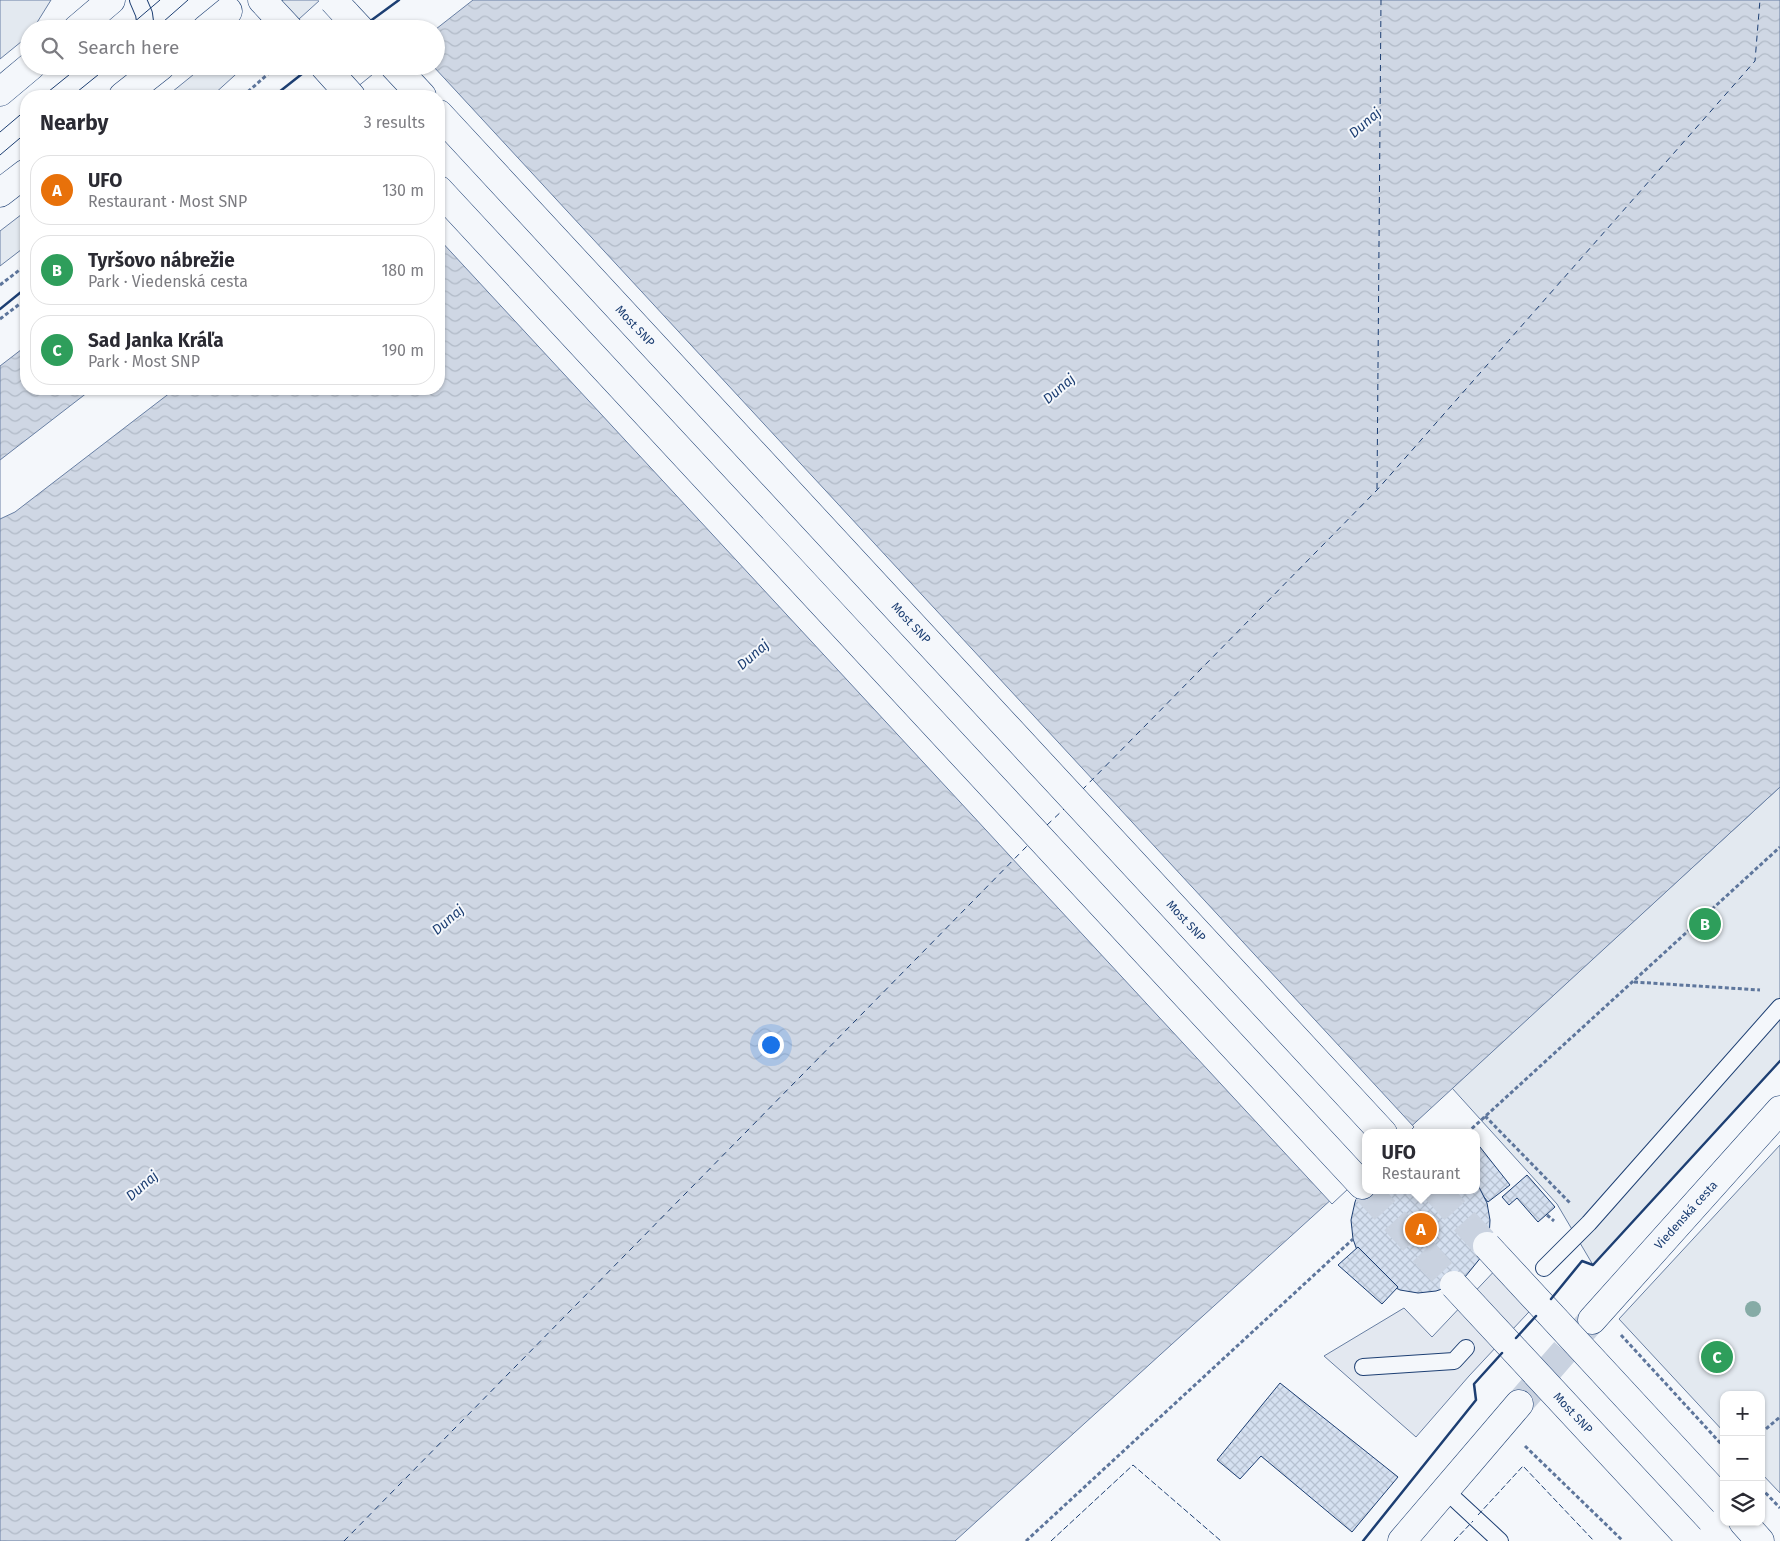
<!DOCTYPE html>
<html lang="en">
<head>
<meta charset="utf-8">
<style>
  :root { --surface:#fff; --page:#f7f7f7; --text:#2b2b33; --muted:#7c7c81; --line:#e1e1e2; --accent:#db2777 }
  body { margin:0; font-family:"Fira Sans",sans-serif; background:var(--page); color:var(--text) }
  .controls { position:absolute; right:15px; bottom:15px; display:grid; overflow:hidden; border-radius:10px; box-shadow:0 1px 4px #0004 }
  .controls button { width:45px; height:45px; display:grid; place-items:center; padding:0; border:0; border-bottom:1px solid var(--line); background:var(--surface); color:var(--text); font:25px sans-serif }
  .you { position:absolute; left:770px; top:1044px; width:18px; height:18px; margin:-12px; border:4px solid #fff; border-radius:50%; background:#1a73e8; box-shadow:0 0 0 8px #1a73e833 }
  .badge { display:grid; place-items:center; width:32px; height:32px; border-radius:50%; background:var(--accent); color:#fff; font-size:16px; font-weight:700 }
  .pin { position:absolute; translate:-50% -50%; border:2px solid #fff; box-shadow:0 1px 5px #0006 }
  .popup { position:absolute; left:1362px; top:1129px; width:118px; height:65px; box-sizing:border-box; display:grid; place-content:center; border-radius:10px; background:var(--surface); filter:drop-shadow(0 1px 4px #0005); font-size:16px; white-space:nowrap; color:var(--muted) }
  .popup b { font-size:19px; color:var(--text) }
  .popup::after { content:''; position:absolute; left:50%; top:100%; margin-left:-10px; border:10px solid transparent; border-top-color:var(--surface) }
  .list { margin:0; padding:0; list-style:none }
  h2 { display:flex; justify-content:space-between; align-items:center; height:65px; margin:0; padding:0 20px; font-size:21px }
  h2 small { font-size:16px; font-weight:400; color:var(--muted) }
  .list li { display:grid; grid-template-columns:32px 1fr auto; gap:15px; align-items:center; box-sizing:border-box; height:70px; margin:0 10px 10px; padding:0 10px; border:1px solid var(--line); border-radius:20px }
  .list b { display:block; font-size:19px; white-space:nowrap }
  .list p { margin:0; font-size:16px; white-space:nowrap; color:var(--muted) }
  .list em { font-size:16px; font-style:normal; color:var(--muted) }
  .icon { flex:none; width:28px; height:28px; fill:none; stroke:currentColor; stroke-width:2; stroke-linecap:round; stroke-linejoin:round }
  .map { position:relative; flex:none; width:1780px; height:1541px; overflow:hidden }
  .search { position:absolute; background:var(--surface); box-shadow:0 1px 4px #0004; left:20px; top:20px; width:425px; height:55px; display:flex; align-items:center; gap:12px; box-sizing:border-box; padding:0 18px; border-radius:28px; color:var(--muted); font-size:19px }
  .panel { position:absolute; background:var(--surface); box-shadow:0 1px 4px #0004; left:20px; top:90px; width:425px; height:305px; border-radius:20px }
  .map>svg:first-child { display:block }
  .green { fill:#e3e9f0; stroke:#687fa3 }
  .parking { fill:#e3e8f0; stroke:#687fa3 }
  .water { fill:url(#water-waves); stroke:#687fa3 }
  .pier { fill:#f4f7fb; stroke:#687fa3 }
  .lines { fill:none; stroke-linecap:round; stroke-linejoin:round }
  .ferry { stroke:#1d3f73; stroke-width:1; stroke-dasharray:6 5; stroke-linecap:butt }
  .building { fill:url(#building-cross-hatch); stroke:#1d3f73 }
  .street-tunnel { stroke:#c9d2e0; stroke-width:28; stroke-dasharray:28 14; stroke-linecap:butt }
  .secondary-tunnel { stroke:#c9d2e0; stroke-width:28; stroke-dasharray:28 14; stroke-linecap:butt }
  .lane-casing { stroke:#1d3f73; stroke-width:18 }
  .street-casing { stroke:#1d3f73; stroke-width:29 }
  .secondary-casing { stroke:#1d3f73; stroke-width:29 }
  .path { stroke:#5e769c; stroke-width:3; stroke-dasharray:4 2.5; stroke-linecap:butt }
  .lane { stroke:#f4f7fb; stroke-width:16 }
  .street { stroke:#f4f7fb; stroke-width:28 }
  .secondary { stroke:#f4f7fb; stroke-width:28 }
  .tram { stroke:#1d3f73; stroke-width:1 }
  .secondary-bridge-casing { stroke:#1d3f73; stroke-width:29; stroke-linecap:butt }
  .secondary-bridge { stroke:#f4f7fb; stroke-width:28 }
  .fence { stroke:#1d3f73; stroke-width:1; stroke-dasharray:6 2.5; stroke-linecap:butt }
  .wall { stroke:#1d3f73; stroke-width:2.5 }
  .tree { fill:#86aba6 }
  .labels { text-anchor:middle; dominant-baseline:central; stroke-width:4; stroke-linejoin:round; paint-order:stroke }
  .street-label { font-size:12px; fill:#1d3f73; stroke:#f4f7fb }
  .water-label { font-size:14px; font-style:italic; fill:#1d3f73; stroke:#f4f7fb }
</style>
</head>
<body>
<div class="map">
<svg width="1780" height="1541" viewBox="0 0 1780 1541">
  <defs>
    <pattern id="water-waves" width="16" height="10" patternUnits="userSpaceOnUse" patternTransform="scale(1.25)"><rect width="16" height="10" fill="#cfd7e4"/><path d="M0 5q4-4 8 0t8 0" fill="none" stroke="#b1bac7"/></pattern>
    <pattern id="building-cross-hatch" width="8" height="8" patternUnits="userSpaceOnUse" patternTransform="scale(1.25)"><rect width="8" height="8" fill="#d5e0f0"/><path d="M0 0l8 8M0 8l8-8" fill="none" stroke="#b6c1d1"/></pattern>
  </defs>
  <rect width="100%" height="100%" fill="#f4f7fb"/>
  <g class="green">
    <polygon points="0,0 51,0 33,29 29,29 27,37 0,59"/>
    <polygon points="283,0 320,0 288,29 250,29"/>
    <polygon points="204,66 245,66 212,96 167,96"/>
    <polygon points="26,211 26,246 0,266 0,231"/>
    <polygon points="1780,787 1780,1061 1593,1265 1557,1204 1452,1088"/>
    <polygon points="1780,1145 1780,1493 1761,1473 1761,1395 1724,1395 1724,1432 1619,1319"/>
  </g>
  <polygon class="parking" points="1501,1264 1541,1299 1469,1376 1416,1437 1324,1356 1404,1308 1432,1337"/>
  <polygon class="water" points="473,0 1780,0 1780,787 1404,1133 1366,1133 1366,1168 955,1541 0,1541 0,366 26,346 26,389 439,389 439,96 387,66 436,66 436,29"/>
  <g class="pier">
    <polygon points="383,66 433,66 1414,1127 1408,1133 1366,1133 1366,1172 1332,1204 439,239 439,96 346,96"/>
    <polygon points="92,389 175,389 15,512 0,519 0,460"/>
  </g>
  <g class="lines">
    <g class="ferry">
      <polyline points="1377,489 1381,0"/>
      <polyline points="1082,790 1377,490 1755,61 1760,0"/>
      <polyline points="1047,825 1064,809"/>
      <polyline points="344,1541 1029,844"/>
    </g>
  </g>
  <g class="building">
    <polygon points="1476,1142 1510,1185 1488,1202 1476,1187"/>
    <polygon points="1527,1175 1555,1207 1538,1222 1517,1198 1509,1205 1502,1197"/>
    <polygon points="1476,1181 1487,1203 1490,1220 1489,1238 1482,1256 1465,1277 1454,1285 1436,1291 1418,1293 1400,1290 1384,1282 1370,1271 1359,1256 1353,1239 1351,1220 1355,1202 1362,1185 1366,1190 1476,1190"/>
    <polygon points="1358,1247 1398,1287 1382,1304 1338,1265"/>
    <polygon points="1280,1383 1398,1477 1352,1532 1261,1456 1240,1479 1217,1460"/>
  </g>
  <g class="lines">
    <polyline class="street-tunnel" points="1519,1404 1590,1322"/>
    <g class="secondary-tunnel">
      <polyline points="1366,1190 1454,1285"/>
      <polyline points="1436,1190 1487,1246"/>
    </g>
    <g class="lane-casing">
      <g id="lane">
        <polyline points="138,0 144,14 146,29"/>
        <polyline points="1544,1268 1589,1223 1780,1007"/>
        <polyline points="1363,1367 1454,1361 1466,1348"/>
        <polyline points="1445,1490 1500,1541"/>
      </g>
    </g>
    <g class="street-casing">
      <g id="street">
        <polyline points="1592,1320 1780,1110"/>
        <polyline points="1402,1541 1519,1404"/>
      </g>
    </g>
    <g class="secondary-casing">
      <g id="secondary">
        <polyline points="262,0 289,29"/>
        <polyline points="345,13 360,29"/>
        <polyline points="77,29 111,0"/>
        <polyline points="206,29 228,11"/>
        <polyline points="324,66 351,96"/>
        <polyline points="394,66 422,96"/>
        <polyline points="0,92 31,66"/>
        <polyline points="123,96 161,66"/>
        <polyline points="439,114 1383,1133"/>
        <polyline points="439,190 1362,1185"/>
        <polyline points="0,193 26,173"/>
        <polyline points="1743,1522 1760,1541"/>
      </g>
    </g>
    <g class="path">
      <polyline points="243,96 277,66"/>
      <polyline points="0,285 26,265"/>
      <polyline points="0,319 21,303 26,310"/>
      <polyline points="85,389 87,392"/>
      <polyline points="1634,982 1760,990"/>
      <polyline points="1485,1116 1570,1203"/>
      <polyline points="1467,1133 1780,847"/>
      <polyline points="1547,1215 1554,1221"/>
      <polyline points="1621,1335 1724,1447"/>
      <polyline points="1761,1433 1780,1417"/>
      <polyline points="1525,1446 1623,1541"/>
      <polyline points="1761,1488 1780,1508"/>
      <polyline points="1026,1541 1353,1239"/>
    </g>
    <use href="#lane" class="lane"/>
    <use href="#street" class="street"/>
    <use href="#secondary" class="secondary"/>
    <g class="tram">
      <polyline points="126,29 160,0"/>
      <polyline points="155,29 188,0"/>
      <polyline points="43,96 80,66"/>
      <polyline points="72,96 109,66"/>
      <polyline points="0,132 26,110"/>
      <polyline points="0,155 26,133"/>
    </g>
    <g class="secondary-bridge-casing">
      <g id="secondary-bridge">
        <polyline points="333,0 345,13"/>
        <polyline points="1487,1246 1724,1502"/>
        <polyline points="1454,1285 1690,1539"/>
      </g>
    </g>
    <use href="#secondary-bridge" class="secondary-bridge"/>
    <g class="fence">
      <polyline points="1478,1515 1523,1466 1594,1541"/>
      <polyline points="1051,1541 1133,1465 1221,1541"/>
      <polyline points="1454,1541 1473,1521"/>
    </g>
    <g class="wall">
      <polyline points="369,22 399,0"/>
      <polyline points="274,96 312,66"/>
      <polyline points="0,309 26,288"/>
      <polyline points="1551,1299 1582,1261 1593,1265 1780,1061"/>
      <polyline points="1516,1338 1536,1316"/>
      <polyline points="1363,1541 1476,1400 1474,1384 1502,1353"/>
    </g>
  </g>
  <circle class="tree" cx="1753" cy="1309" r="8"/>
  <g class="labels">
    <g class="street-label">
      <text transform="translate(635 326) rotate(47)">Most SNP</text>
      <text transform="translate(911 623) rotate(47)">Most SNP</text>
      <text transform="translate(1186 921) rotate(47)">Most SNP</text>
      <text transform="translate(1686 1215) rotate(-48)">Viedenská cesta</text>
      <text transform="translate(1573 1413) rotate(47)">Most SNP</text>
    </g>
    <g class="water-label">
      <text transform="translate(1365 123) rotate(-41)">Dunaj</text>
      <text transform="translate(1059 389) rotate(-41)">Dunaj</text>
      <text transform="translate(753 655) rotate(-41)">Dunaj</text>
      <text transform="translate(448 920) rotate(-41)">Dunaj</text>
      <text transform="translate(142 1186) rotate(-41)">Dunaj</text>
    </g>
  </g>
</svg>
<div class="controls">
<button>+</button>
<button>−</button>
<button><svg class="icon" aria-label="layers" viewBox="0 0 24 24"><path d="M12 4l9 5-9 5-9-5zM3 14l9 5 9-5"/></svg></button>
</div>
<div class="you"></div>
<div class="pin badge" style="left:1421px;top:1229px;background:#e8710a">A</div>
<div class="popup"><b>UFO</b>Restaurant</div>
<div class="pin badge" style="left:1705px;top:924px;background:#2e9e5b">B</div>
<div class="pin badge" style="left:1717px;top:1357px;background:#2e9e5b">C</div>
<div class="search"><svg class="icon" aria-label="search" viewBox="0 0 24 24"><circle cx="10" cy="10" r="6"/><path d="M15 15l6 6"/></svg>Search here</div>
<section class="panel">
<h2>Nearby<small>3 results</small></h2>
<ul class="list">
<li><span class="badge" style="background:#e8710a">A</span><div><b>UFO</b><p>Restaurant · Most SNP</p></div><em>130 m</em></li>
<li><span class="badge" style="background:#2e9e5b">B</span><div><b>Tyršovo nábrežie</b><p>Park · Viedenská cesta</p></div><em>180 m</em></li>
<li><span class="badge" style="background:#2e9e5b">C</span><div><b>Sad Janka Kráľa</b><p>Park · Most SNP</p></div><em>190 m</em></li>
</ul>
</section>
</div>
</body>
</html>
